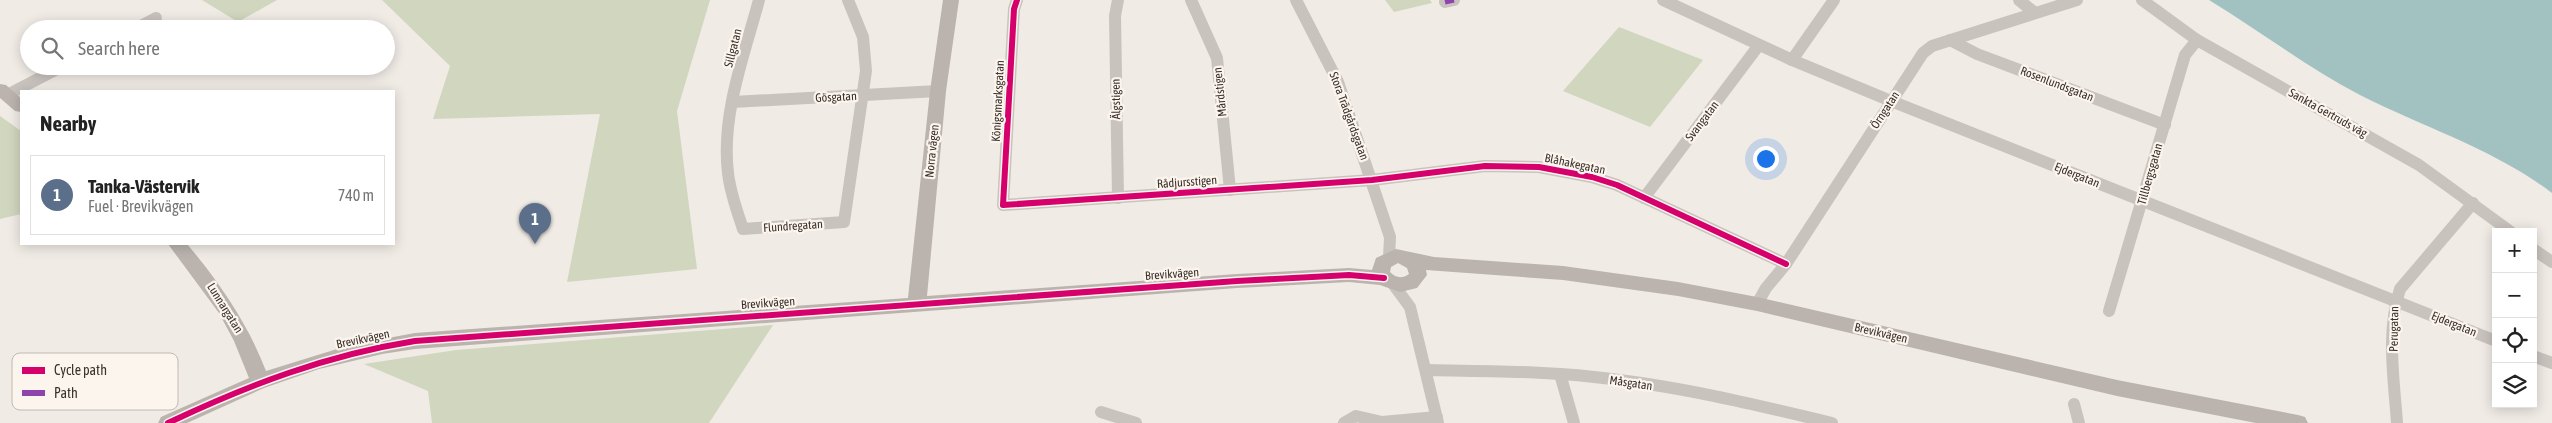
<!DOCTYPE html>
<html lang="en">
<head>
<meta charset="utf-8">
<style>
  :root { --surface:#fff; --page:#f6f6f6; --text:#222; --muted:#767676; --line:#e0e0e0; --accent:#7c3aed }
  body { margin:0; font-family:"Asap Condensed",sans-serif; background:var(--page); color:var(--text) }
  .controls { position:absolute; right:15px; bottom:15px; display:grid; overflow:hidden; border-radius:0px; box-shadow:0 2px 12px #0003 }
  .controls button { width:45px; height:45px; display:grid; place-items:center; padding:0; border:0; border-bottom:1px solid var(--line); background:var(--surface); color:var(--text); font:25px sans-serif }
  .you { position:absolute; left:1765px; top:158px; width:18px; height:18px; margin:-12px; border:4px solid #fff; border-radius:50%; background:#1a73e8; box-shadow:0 0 0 8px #1a73e833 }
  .badge { display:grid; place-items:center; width:32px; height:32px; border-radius:50%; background:var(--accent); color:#fff; font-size:16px; font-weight:700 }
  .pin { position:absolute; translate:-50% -41px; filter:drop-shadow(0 1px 2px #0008) }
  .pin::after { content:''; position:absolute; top:26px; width:18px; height:15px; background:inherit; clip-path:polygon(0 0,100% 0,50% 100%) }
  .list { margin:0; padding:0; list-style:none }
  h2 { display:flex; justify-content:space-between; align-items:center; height:65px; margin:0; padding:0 20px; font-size:21px }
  h2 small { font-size:16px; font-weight:400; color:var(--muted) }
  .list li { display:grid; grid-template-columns:32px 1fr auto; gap:15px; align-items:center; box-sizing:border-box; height:80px; margin:0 10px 10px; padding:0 10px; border:1px solid var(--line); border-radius:0px }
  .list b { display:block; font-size:19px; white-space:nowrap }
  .list p { margin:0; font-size:16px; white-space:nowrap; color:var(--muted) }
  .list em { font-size:16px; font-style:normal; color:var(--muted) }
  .icon { flex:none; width:28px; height:28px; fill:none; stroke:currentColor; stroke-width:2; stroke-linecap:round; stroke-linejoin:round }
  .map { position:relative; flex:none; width:2552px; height:423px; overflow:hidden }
  .search { position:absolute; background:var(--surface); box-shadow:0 2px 12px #0003; left:20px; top:20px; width:375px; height:55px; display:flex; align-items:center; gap:12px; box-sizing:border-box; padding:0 18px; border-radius:28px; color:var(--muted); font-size:19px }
  .panel { position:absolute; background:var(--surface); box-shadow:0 2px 12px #0003; left:20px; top:90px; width:375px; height:155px; border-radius:0px }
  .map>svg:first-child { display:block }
  .green { fill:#d1d6bf }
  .water { fill:#a1c2c1 }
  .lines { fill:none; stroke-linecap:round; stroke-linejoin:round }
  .street { stroke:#c9c3be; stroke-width:12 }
  .secondary { fill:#bab3ae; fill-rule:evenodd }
  .quiet { stroke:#8e44ad; stroke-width:5; stroke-dasharray:10 5; stroke-linecap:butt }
  .cycleway-casing { stroke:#fbf5ee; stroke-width:9 }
  .cycleway { stroke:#d6006c; stroke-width:6 }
  .labels { text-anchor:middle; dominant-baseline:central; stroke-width:4.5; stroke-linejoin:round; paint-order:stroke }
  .street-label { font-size:12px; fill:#3b302b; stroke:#fbf5ee }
  .key { fill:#fbf5ee; stroke:#c1bab4; stroke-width:1 }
  .key-label { font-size:14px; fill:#3b302b }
</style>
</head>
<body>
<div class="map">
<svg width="2552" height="423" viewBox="0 0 2552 423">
  <rect width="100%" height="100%" fill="#f0ebe5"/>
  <g class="green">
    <polygon points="202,0 277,0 238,22"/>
    <polygon points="382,0 710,0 677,111 697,269 567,282 600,114 433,119 450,66"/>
    <polygon points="1385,0 1430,0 1432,3 1394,12"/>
    <polygon points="1619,27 1703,60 1650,127 1563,91"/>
    <polygon points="0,116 21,131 21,214 0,219"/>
    <polygon points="773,325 709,423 432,423 428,391 364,364 456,350"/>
  </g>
  <path class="water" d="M 2209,0 L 2552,0 L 2552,193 C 2494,149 2425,128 2360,95 C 2308,68 2260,31 2209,0 Z"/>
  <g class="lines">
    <g class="street">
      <path d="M 759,0 C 744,56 721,115 728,173 C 730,192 737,211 743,229 L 844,222 L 866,71 L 863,37 L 848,0"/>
      <polyline points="1017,0 1014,9 1003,205 1372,180 1485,166 1539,167 1592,177 1617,185 1786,264"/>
      <polyline points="1118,0 1115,16 1118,198"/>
      <polyline points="1191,0 1217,58 1230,190"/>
      <polyline points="1296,0 1338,82 1390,237 1389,258"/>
      <polyline points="1663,0 1792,60 1891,101 2496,341"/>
      <polyline points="2019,0 2035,13"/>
      <polyline points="2142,0 2197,40 2419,165 2511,232"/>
      <polyline points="1445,2 1454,0"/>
      <polyline points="135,29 156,18"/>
      <polyline points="1950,40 1977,54 2165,125"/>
      <polyline points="1792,60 1834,0"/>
      <polyline points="7,95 63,66"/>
      <polyline points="733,102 938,91"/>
      <polyline points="1644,198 1759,45"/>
      <polyline points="2533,249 2552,262"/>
      <polyline points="1393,284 1410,307 1438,423"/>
      <polyline points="1757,304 1766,288 1786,264 1923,53 1932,46 2077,0"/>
      <polyline points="2109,311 2185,55 2197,40"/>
      <polyline points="2533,356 2552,363"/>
      <path d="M 1427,370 C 1483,371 1538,371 1594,377 C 1674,385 1753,404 1832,423"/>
      <polyline points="1560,374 1574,423"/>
      <polyline points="2074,404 2079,423"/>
      <polyline points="1101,412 1136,423"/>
      <polyline points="1344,423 1356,416 1382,422 1437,417"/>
      <path d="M 2397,423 C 2394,379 2386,332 2400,289 L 2473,203"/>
    </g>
    <g class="secondary">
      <path d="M 943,0 L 959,0 L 946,91 L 927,296 L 1237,274 L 1349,268 L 1372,270 L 1376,258 L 1396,249 L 1434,257 L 1563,266 L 1678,282 L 1757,297 L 2117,380 L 2298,415 L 2305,417 L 2308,423 L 2256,423 L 2117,396 L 1757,311 L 1678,296 L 1563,280 L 1426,270 L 1427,275 L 1417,288 L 1400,292 L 1380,285 L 1349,282 L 1237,288 L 415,349 L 382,354 L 319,369 L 264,388 L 187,423 L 158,423 L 161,417 L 249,378 L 234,341 L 219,313 L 168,244 L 187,244 C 220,283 248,324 266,371 L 350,345 L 415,333 L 908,298 L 930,91 ZM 1398,263 L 1407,268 L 1409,274 C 1402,279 1396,278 1390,272 L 1391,267 Z"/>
      <polygon points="0,84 6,85 21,98 21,112 15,111 0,98"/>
    </g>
    <polyline class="quiet" points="1445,2 1454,0"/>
    <g class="cycleway-casing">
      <g id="cycleway">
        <polyline points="1017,0 1014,9 1003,205 1372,180 1485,166 1539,167 1592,177 1617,185 1786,264"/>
        <path d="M 168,423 C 248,385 327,355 415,341 L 1237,281 L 1349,275 L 1384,278"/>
      </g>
    </g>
    <use href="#cycleway" class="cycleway"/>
  </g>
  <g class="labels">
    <g class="street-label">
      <text transform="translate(733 48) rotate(-76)">Sillgatan</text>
      <text transform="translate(2057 84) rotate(21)">Rosenlundsgatan</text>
      <text transform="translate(1220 92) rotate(-96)">Mårdstigen</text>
      <text transform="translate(836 97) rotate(-3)">Gösgatan</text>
      <text transform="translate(1116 99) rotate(-91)">Älgstigen</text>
      <text transform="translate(998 101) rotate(-87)">Königsmarksgatan</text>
      <text transform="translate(1885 110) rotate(-57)">Örngatan</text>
      <text transform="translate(2328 113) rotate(29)">Sankta Gertruds väg</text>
      <text transform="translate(1349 116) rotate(70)">Stora Trädgårdsgatan</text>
      <text transform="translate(1702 121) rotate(-53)">Svangatan</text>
      <text transform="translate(932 151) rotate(-84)">Norra vägen</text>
      <text transform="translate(1575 164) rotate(12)">Blåhakegatan</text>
      <text transform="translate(2150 174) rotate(-74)">Tillbergsgatan</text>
      <text transform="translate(2077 175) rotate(22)">Ejdergatan</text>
      <text transform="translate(1187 182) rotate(-4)">Rådjursstigen</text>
      <text transform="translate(793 226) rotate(-4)">Flundregatan</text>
      <text transform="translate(1172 274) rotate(-4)">Brevikvägen</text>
      <text transform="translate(768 303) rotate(-4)">Brevikvägen</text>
      <text transform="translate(225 308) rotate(58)">Lunnargatan</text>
      <text transform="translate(2454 324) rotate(22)">Ejdergatan</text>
      <text transform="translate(2394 329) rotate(-89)">Perugatan</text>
      <text transform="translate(1881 333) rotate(13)">Brevikvägen</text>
      <text transform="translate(363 339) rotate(-12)">Brevikvägen</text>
      <text transform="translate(1631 383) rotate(8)">Måsgatan</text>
    </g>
  </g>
  <rect x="12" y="353" width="166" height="57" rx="8" class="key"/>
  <rect x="22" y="367" width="23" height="7" fill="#d6006c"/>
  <rect x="22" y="390" width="23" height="6" fill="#8e44ad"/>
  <g class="key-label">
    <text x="54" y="375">Cycle path</text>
    <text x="54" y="398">Path</text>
  </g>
</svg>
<div class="controls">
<button>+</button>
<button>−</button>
<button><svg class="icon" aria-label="locate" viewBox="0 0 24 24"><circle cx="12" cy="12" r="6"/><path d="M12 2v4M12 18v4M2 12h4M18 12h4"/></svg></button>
<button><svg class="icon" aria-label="layers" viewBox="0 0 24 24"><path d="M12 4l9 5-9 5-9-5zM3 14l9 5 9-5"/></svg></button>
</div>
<div class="you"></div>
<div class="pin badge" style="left:535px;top:244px;background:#5c6f8a">1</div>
<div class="search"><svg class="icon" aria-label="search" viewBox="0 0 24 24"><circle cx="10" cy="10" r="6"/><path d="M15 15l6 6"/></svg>Search here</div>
<section class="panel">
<h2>Nearby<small></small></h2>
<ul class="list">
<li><span class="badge" style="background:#5c6f8a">1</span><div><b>Tanka-Västervik</b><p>Fuel · Brevikvägen</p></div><em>740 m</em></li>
</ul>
</section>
</div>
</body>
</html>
